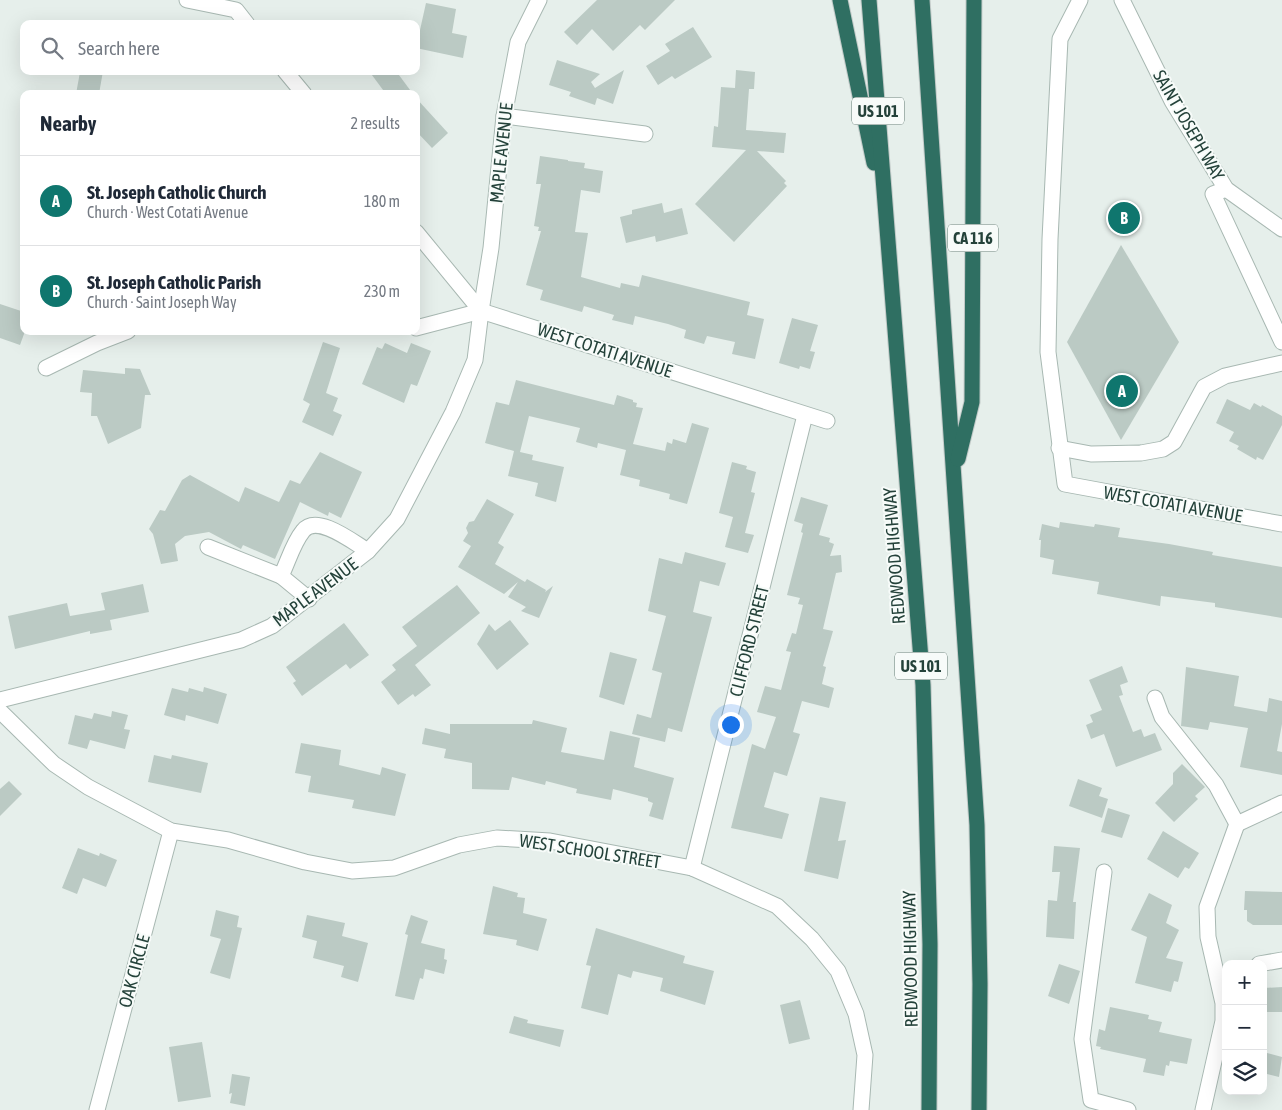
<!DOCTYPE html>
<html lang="en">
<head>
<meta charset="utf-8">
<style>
  :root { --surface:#fff; --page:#f2f2f3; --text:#1f2937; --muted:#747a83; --line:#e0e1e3; --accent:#0f766e }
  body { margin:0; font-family:"Asap Condensed",sans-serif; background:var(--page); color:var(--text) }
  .controls { position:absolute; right:15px; bottom:15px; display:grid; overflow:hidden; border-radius:10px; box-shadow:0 5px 20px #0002 }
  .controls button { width:45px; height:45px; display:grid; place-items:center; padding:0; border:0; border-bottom:1px solid var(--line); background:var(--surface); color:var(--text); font:25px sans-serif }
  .you { position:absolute; left:730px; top:724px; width:18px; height:18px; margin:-12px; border:4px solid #fff; border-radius:50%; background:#1a73e8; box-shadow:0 0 0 8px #1a73e833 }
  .badge { display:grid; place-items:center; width:32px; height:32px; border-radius:50%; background:var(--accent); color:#fff; font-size:16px; font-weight:700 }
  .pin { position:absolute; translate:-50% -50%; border:2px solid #fff; box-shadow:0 1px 5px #0006 }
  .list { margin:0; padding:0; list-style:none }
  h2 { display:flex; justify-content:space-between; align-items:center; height:65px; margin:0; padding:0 20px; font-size:21px }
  h2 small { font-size:16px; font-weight:400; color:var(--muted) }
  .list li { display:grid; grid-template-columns:32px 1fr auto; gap:15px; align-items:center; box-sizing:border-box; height:90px; padding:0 20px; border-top:1px solid var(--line) }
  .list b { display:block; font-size:19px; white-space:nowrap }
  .list p { margin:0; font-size:16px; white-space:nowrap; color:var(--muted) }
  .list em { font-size:16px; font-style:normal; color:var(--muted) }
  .icon { flex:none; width:28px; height:28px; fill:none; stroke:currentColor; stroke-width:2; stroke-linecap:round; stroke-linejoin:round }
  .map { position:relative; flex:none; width:1282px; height:1110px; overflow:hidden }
  .search { position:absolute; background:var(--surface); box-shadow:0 5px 20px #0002; left:20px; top:20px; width:400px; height:55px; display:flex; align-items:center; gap:12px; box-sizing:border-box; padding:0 18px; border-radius:10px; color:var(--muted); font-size:19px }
  .panel { position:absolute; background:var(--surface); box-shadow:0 5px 20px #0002; left:20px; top:90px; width:400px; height:245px; border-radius:10px }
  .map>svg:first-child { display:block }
  .building { fill:#bbcac4 }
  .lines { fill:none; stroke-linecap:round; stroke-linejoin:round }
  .minor-casing { stroke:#a8b8b2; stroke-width:17 }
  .highway-casing { stroke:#c2cac8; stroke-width:17 }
  .minor { stroke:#fff; stroke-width:15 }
  .highway { stroke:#2f6f62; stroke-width:15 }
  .labels { text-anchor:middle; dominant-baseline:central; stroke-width:4; stroke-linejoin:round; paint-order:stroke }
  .shield { fill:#f7fbf9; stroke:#637a73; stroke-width:1 }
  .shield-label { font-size:16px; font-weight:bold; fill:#24423a }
  .street-label { font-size:18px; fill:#24423a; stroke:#f7fbf9 }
</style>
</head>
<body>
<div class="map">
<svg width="1282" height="1110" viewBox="0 0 1282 1110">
  <rect width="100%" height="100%" fill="#e6efeb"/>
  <g class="building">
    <polygon points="597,0 675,0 645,30 640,25 613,51 592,29 577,45 564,32"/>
    <polygon points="426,3 456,9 452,33 467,36 463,58 416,48"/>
    <polygon points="693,27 712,57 675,79 672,76 658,85 646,66 670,51 665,44"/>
    <polygon points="557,60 600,74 591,82 595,88 624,70 613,104 597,98 595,105 569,96 571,92 549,85"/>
    <polygon points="736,70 755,72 754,89 749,89 746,130 786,133 784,153 757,151 786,181 784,183 787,186 734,242 695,204 746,150 712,147 714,126 718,127 721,87 735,88"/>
    <polygon points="82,71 103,71 99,94 76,94 80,72"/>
    <polygon points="369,71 396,71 413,94 386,94"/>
    <polygon points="416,98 448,133 432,148 416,131"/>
    <polygon points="540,156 568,160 568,161 585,163 584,168 603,171 600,193 581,190 575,232 588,233 581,277 620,288 621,283 639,287 642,275 750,302 747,315 764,319 755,359 732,354 735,342 707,336 704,344 684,338 686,330 668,324 635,316 633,325 612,320 614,315 584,306 582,312 540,300 543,290 526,285 541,231 538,231 539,227 534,226 541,184 536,184"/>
    <polygon points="662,203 664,213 682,208 688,234 656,242 655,236 626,243 620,217 632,214 632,210"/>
    <polygon points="1121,245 1179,342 1121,440 1067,342"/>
    <polygon points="0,304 24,312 24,334 20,345 0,338"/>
    <polygon points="792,318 818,325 810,351 815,352 810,369 800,366 799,369 779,363"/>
    <polygon points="323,342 340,348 326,393 338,398 333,411 342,415 333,436 302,422 310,404 303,400"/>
    <polygon points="385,343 407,353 411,343 431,351 417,386 411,384 404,403 362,384 377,347 382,349"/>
    <polygon points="125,368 140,369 151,395 145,395 141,428 108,444 97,416 91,416 92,393 80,392 83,370 125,374"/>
    <polygon points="516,380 614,405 617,395 633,400 633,402 637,403 636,407 643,408 633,444 665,451 667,442 672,444 673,439 686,443 692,423 709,428 687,504 669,499 670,494 639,486 640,480 620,475 626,450 598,443 597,448 576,442 580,428 529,416 520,452 533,455 532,460 564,467 556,502 535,496 538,483 508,476 514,451 485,443 496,402 509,405"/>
    <polygon points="1227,399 1250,410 1254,403 1261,407 1262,405 1282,416 1282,425 1263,460 1257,457 1256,460 1237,449 1239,446 1229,441 1234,432 1216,423"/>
    <polygon points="320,452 362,472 341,518 329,512 328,516 300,502 275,559 243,545 241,549 209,532 185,536 175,544 178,561 161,564 153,534 149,529 160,510 165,511 182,480 190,475 239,502 245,487 279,502 290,480 300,484"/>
    <polygon points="732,462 747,466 746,469 756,472 751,492 755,493 745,533 754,535 748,553 725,547 733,517 719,513"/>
    <polygon points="801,497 828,505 819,535 830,538 829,542 834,544 830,556 841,555 842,572 836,573 823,629 833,631 823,666 826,667 822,684 834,688 829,708 802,701 793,732 800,734 787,776 774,772 764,807 789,814 782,839 731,828 752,744 765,749 776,717 757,712 765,686 781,690 791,652 786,651 792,633 796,634 803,605 798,604 800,598 787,595 803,533 801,532 803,524 794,521"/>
    <polygon points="487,499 514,514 498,543 504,547 495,564 525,582 527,579 546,590 545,592 553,586 539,618 521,611 526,607 508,597 518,582 504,594 458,567 471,546 463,541 468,533 466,528 469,522 474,521"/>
    <polygon points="1060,522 1094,527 1095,524 1120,528 1118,537 1169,544 1213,552 1212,555 1282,567 1282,618 1215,607 1215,603 1161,596 1160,606 1097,594 1099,582 1052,574 1054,560 1040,557 1041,540 1039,540 1042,524 1059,528"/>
    <polygon points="685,552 726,563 719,586 700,581 693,612 712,617 682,732 668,728 665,742 632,734 637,714 651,718 662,673 652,670 666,616 648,611 659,558 682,564"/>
    <polygon points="143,584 149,612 110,620 112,630 90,634 90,631 15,649 8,616 67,603 70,616 105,610 101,593"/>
    <polygon points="457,585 480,613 415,665 431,685 415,697 413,694 398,705 381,682 396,670 392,665 417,646 402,627"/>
    <polygon points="510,620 529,644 497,670 477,644 489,624 495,631"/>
    <polygon points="344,623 369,655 350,669 346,664 302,696 293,683 296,681 286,667"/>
    <polygon points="610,652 637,659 624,705 599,697"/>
    <polygon points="1122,666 1128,682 1120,685 1123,695 1119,696 1133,732 1141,729 1144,737 1155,733 1162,750 1116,767 1104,734 1091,739 1086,725 1093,722 1090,715 1102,710 1089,680"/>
    <polygon points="1186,667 1239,676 1234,706 1267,712 1269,698 1282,701 1282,724 1277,751 1282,752 1282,775 1240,767 1248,728 1210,722 1208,730 1181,726"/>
    <polygon points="204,687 227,694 218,724 186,715 185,721 164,715 172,688 188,692 189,688 203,692"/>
    <polygon points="112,711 128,715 124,729 130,730 125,749 90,740 87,749 68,744 75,715 92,719 94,713 111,717"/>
    <polygon points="533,720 567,728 561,752 604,760 610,731 640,738 634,767 674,778 663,820 649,816 653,803 648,801 648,798 613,789 611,800 576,793 577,789 546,781 545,785 512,777 509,790 472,789 472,763 444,758 446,749 422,744 425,728 450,734 450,724 532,724"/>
    <polygon points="301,743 341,750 339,765 380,775 382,767 406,774 395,816 352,808 354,800 308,792 311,776 295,773"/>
    <polygon points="154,755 171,759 172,755 208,763 201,793 148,782"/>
    <polygon points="1182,764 1205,787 1195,796 1198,799 1174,822 1155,803 1173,784 1173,773"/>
    <polygon points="1078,779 1102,788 1099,796 1108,799 1102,818 1069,806"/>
    <polygon points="9,781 22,794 0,816 0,789"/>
    <polygon points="820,797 846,802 838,841 846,840 838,879 804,871"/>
    <polygon points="1108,808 1130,815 1122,838 1101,832"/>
    <polygon points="1163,831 1199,853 1189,869 1185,867 1178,878 1147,859"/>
    <polygon points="1054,846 1080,848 1073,902 1076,902 1074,939 1046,937 1048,900 1057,901 1060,872 1052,872"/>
    <polygon points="78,848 99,856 100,853 117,860 106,887 83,878 77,894 62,888"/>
    <polygon points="493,886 518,893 517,897 525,898 523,913 547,919 538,951 516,945 517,940 483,934"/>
    <polygon points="1245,891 1282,892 1282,925 1253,925 1247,921 1247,910 1244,910"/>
    <polygon points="1149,893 1172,905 1166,923 1179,930 1166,958 1183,962 1178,982 1174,981 1171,992 1135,983 1147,937 1131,930"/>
    <polygon points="216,910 239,916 237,927 242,928 230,979 210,973 221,939 210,936"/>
    <polygon points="307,915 345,923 342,936 368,943 358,982 341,977 344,966 313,958 317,941 302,937"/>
    <polygon points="411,915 428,921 421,943 445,949 444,959 447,960 444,974 425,969 423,979 420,978 414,1000 395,996 408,935 405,934"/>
    <polygon points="596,928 685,956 683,963 714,971 705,1005 660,991 663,978 633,971 631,978 618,974 608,1015 581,1008 591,966 586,965"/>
    <polygon points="1059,964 1080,971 1069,1004 1048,996"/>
    <polygon points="1282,987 1282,1012 1263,1012 1263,988"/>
    <polygon points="800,1000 810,1039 789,1044 780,1005"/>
    <polygon points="1110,1007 1149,1015 1148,1019 1162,1022 1159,1032 1192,1039 1187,1064 1170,1061 1169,1066 1166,1065 1164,1076 1143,1072 1146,1059 1100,1049 1101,1047 1096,1046 1099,1029 1105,1031"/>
    <polygon points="514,1016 528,1020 527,1023 564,1030 560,1047 509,1033"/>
    <polygon points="202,1042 211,1097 178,1102 169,1047"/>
    <polygon points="1263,1052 1282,1057 1279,1077 1263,1073"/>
    <polygon points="232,1074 250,1077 245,1106 230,1103 232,1093 229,1094"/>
  </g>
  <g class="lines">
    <g class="minor-casing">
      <g id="minor">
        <polyline points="187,0 236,10 247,24"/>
        <polyline points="1080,0 1060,39 1050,239 1048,352 1065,484 1282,524"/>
        <polyline points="1122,0 1172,101 1226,189 1282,229"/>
        <polyline points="285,71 304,94"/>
        <polyline points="504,116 645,134"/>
        <polyline points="1226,189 1213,194 1282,342"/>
        <polyline points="416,232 481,311 827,421"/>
        <polyline points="416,328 481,311"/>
        <polyline points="46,368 97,343 128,331"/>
        <polyline points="1059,448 1091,454 1141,453 1163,449 1174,442 1204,387 1225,376 1282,363"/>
        <polyline points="208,547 281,576"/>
        <path d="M 309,599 L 281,576 C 288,562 293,543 303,531 C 317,513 354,543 368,551"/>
        <polyline points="1155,698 1162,717 1216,785 1237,824"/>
        <polyline points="0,700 241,640 272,626 368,551 397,519 453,412 475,360 481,311 491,248 504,116 518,42 539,0"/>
        <polyline points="0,711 54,764 88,787 171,831 228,840 305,862 352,871 394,868 459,845 497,838 550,841 692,868 777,906 812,939 838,971 856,1014 865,1055 861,1110"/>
        <polyline points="1237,824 1282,803"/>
        <polyline points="692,868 805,415"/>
        <polyline points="1104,872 1082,1039 1091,1100 1128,1110"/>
        <polyline points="1259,964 1282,960"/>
        <polyline points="97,1110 171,831"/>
        <polyline points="1203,1110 1223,1021 1223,1003 1208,937 1207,907 1237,824"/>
      </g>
    </g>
    <g class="highway-casing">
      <g id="highway">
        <polyline points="840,0 874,163"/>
        <polyline points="869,0 923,685 930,944 929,1110"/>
        <polyline points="922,0 977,825 980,984 979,1110"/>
        <polyline points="958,459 972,402 974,0"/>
      </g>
    </g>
    <use href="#minor" class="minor"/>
    <use href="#highway" class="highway"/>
  </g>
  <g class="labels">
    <g class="shield">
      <rect x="852" y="97.5" width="52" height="27" rx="4"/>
      <rect x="948" y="224.5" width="50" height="27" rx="4"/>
      <rect x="895" y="652.5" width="52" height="27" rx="4"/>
    </g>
    <g class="shield-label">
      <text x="878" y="111">US 101</text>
      <text x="973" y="238">CA 116</text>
      <text x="921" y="666">US 101</text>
    </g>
    <g class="street-label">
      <text transform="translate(1189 125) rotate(60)">SAINT JOSEPH WAY</text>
      <text transform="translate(501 153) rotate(-84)">MAPLE AVENUE</text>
      <text transform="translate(605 350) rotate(18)">WEST COTATI AVENUE</text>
      <text transform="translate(1173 504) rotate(10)">WEST COTATI AVENUE</text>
      <text transform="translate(894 556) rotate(-94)">REDWOOD HIGHWAY</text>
      <text transform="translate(315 592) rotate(-37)">MAPLE AVENUE</text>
      <text transform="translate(749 641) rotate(-76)">CLIFFORD STREET</text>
      <text transform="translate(590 851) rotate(9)">WEST SCHOOL STREET</text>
      <text transform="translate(910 959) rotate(-91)">REDWOOD HIGHWAY</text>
      <text transform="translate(134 971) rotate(-75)">OAK CIRCLE</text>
    </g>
  </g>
</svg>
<div class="controls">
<button>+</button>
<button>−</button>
<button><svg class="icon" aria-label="layers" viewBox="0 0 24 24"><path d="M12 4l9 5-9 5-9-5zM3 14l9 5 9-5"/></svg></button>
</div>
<div class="you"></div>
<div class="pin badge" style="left:1122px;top:391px">A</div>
<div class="pin badge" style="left:1124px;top:218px">B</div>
<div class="search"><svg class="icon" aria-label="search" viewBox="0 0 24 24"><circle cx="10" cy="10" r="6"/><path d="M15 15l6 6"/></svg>Search here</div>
<section class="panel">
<h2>Nearby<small>2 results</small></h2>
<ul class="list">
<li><span class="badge">A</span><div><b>St. Joseph Catholic Church</b><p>Church · West Cotati Avenue</p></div><em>180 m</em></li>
<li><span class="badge">B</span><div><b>St. Joseph Catholic Parish</b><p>Church · Saint Joseph Way</p></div><em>230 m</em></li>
</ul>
</section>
</div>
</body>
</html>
